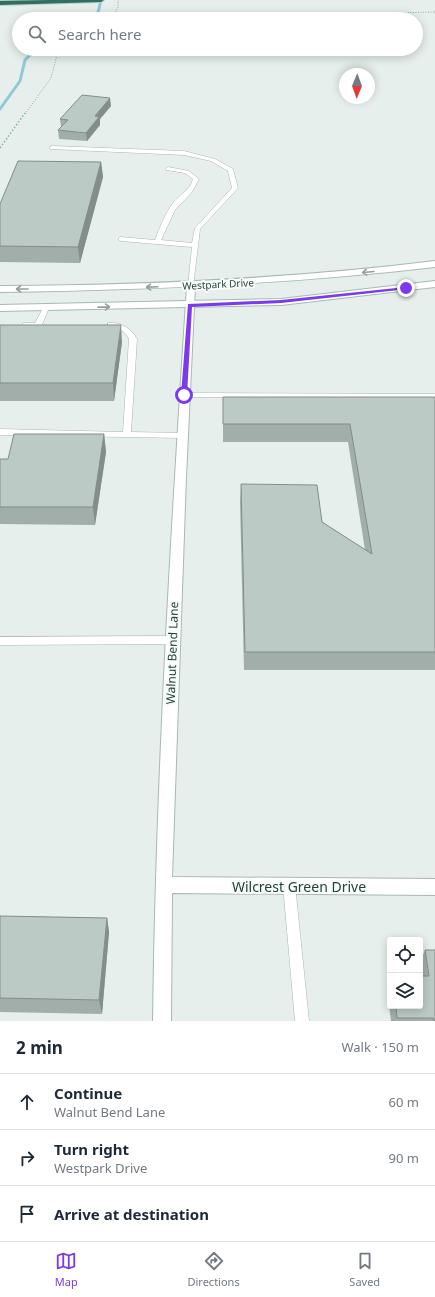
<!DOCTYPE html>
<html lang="en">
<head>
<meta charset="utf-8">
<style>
  :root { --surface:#fff; --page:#f2f2f3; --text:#1f2937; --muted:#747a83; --line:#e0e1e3; --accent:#7c3aed }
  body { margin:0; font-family:"Noto Sans",sans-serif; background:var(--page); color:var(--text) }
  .controls { position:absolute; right:12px; bottom:12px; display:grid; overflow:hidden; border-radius:4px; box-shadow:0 2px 10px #0003 }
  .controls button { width:36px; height:36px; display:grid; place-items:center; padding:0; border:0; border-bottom:1px solid var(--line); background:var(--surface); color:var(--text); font:20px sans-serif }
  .compass { position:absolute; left:339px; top:68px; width:36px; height:36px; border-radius:50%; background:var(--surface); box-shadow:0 2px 10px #0003; rotate:181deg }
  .stop { position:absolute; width:12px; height:12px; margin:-9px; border:3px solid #7c3aed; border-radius:50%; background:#fff }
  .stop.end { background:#7c3aed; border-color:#fff; box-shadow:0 1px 4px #0008 }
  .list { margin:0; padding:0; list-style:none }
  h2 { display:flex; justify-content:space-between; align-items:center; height:52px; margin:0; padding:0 16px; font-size:17px }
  h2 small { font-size:13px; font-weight:400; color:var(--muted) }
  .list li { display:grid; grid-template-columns:26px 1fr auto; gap:12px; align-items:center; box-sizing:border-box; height:56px; padding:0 16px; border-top:1px solid var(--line) }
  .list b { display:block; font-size:15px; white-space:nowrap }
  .list p { margin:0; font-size:13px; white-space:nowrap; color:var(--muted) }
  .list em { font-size:13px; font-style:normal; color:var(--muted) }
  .icon { flex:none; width:22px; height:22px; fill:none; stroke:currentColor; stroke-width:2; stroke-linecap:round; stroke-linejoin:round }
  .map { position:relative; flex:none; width:435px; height:1021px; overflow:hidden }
  .search { position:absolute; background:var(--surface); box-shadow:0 2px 10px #0003; left:12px; right:12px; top:12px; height:44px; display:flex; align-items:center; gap:10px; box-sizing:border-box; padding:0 14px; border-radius:22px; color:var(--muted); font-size:15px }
  .sheet { height:220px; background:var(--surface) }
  nav { display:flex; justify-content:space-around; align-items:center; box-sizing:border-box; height:56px; border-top:1px solid var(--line); background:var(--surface); font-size:11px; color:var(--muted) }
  nav a { display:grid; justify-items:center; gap:2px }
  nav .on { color:var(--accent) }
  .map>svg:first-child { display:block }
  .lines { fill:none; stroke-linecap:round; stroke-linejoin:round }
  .stream { stroke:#8ec9d4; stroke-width:3 }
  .service-casing { stroke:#a8b8b2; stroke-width:1 }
  .tertiary-casing { stroke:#a8b8b2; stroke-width:2 }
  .secondary-casing { stroke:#a4bbb3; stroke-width:2 }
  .motorway-casing { stroke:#c2cac8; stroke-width:2 }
  .path-far1 { stroke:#86b3a5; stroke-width:1; stroke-dasharray:1 1.5; stroke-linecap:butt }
  .path { stroke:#86b3a5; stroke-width:1.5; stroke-dasharray:1.5 2; stroke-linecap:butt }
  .service { fill:#fff; fill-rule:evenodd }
  .tertiary { fill:#fff; fill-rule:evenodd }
  .secondary { fill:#fff; fill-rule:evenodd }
  .motorway { fill:#2f6f62; fill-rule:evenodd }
  .wall { fill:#a1aea9 }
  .shaded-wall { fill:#838d89 }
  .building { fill:#bbcac4; stroke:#838d89 }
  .oneway { stroke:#92a09c }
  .route { fill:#7c3aed }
  .labels { text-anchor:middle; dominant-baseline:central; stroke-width:4; stroke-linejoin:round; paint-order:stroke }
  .far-street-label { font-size:10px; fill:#24423a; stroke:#f7fbf9 }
  .street-label { font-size:12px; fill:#24423a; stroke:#f7fbf9 }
  .near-street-label { font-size:14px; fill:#24423a; stroke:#f7fbf9 }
</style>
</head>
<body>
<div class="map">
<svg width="435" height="1021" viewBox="0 0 435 1021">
  <rect width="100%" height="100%" fill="#e6efeb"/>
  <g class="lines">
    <g class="stream">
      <polyline points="95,19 97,17 101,0"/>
      <polyline points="0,109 20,81 25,60 36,49"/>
    </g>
    <g class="service-casing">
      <g id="service">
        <path d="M 52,146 L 184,151 L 215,159 L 233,169 L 238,188 L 200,229 L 193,287 L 191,288 L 188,286 L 192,247 L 121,241 L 118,239 L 121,237 L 155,240 C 160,227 165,214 173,203 C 180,194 190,191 193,179 L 185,173 L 166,170 L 165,169 L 168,167 L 189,171 L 199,179 L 192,192 L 175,210 L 161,240 L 192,243 L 195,228 L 232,188 L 228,171 L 211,161 L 184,155 L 50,149 L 50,147 Z"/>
        <polygon points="46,306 49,308 41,327 23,327 23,323 35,323 43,308"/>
        <path d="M 108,323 C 121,322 131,328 137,339 L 131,432 L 182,433 L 185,434 L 186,436 L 185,438 L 0,435 L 0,429 L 123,432 L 129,339 C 125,330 118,328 108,327 Z"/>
        <polygon points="181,393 435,394 435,398 184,397 181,397 180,395"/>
        <polygon points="173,636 177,637 178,640 177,643 173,644 0,645 0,637"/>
        <polygon points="289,879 294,881 295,885 309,1021 295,1021 283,885 284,881"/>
      </g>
    </g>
    <g class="tertiary-casing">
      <path id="tertiary" d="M 191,283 L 195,286 L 186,477 L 172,877 L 435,879 L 435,895 L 172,893 L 171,1021 L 153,1021 C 156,776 171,531 187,286 Z"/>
    </g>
    <g class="secondary-casing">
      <g id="secondary">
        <path d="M 435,261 L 435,267 C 290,284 146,290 0,292 L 0,286 C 146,285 290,279 435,261 Z"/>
        <polygon points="435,281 435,287 281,305 0,311 0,305 281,299"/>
      </g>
    </g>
    <g class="motorway-casing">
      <polygon id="motorway" points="49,0 104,0 101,2 0,5 0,1"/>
    </g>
    <g class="path-far1">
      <polyline points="112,19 118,7 118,0"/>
      <polyline points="143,19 435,12"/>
      <polyline points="25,114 51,78 57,55 67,49"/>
    </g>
    <polyline class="path" points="0,148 25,113"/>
    <use href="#service" class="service"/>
    <use href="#tertiary" class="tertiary"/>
    <use href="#secondary" class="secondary"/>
    <use href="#motorway" class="motorway"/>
  </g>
  <g class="wall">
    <polygon points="111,106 100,119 100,125 87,141 59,139 58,130 61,127 60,119"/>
    <polygon points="101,162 103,177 80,263 0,262 0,204"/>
    <polygon points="0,325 122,342 114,401 0,401"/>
    <polygon points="223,397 435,397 435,670 244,670 240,502 241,484 322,522 365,550 348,442 223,442"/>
    <polygon points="104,434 106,452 95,525 0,524 0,459 8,459"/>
    <polygon points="0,916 107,918 109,932 102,1014 0,1012"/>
    <polygon points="425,950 435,1021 391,1021 387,990 390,981 390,1006 420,1006 421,976 420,963"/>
  </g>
  <g class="shaded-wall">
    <polygon points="110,98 111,106 100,119 100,125 87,141 86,133 95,116"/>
    <polygon points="101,162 103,177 80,263 78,247"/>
    <polygon points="121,325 122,342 114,401 113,383"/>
    <polygon points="104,434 106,452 95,525 93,507"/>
    <polygon points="107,918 109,932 102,1014 99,1000"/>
  </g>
  <g class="building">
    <polygon points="82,95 110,98 95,116 99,117 86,133 58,130 68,120 60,119"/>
    <polygon points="18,161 101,162 78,247 0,246 0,204"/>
    <polygon points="0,325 121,325 113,383 0,383"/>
    <polygon points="223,397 435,397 435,652 245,652 241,484 317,485 322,522 372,554 350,424 223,424"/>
    <polygon points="14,434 104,434 93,507 0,507 0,459 8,459"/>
    <polygon points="0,916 107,918 99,1000 0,998"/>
    <polygon points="425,950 435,950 435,1021 434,1021 433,1018 397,1018 396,1006 420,1006 420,976 429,976"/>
  </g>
  <defs><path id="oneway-shaft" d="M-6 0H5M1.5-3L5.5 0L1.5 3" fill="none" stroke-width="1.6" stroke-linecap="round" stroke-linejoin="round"/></defs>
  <g class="oneway">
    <use href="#oneway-shaft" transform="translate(368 272) rotate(175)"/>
    <use href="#oneway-shaft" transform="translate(152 287) rotate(178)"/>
    <use href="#oneway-shaft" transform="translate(22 289) rotate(180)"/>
    <use href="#oneway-shaft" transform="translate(104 307) rotate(-1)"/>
  </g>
  <polygon class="route" points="406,287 408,289 281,303 192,307 187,395 184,397 181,395 188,304 281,300"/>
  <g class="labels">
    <g class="far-street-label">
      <text transform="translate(218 284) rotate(-3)">Westpark Drive</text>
    </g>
    <g class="street-label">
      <text transform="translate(172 653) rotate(-88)">Walnut Bend Lane</text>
    </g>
    <g class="near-street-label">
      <text x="299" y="886">Wilcrest Green Drive</text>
    </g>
  </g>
</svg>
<div class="controls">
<button><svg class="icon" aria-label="locate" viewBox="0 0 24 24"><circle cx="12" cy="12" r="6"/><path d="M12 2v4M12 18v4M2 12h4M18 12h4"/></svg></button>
<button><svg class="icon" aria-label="layers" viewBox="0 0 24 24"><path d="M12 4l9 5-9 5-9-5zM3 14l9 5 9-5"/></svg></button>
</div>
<svg class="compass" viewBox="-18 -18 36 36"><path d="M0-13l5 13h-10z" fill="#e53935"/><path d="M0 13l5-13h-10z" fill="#747a83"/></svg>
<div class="stop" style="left:184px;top:395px"></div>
<div class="stop end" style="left:406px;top:288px"></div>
<div class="search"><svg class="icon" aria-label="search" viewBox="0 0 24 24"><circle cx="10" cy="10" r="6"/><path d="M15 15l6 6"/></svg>Search here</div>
</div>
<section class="sheet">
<h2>2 min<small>Walk · 150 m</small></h2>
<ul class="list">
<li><svg class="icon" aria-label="ahead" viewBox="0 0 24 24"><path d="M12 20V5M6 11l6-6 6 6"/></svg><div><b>Continue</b><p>Walnut Bend Lane</p></div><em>60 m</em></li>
<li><svg class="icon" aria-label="right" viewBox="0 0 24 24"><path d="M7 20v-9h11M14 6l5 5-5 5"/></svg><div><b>Turn right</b><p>Westpark Drive</p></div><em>90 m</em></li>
<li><svg class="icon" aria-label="arrive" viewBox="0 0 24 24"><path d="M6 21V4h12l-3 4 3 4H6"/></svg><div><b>Arrive at destination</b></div></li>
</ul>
</section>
<nav>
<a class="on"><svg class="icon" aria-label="map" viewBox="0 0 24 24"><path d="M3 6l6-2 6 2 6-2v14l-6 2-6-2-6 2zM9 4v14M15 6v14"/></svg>Map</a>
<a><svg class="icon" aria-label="directions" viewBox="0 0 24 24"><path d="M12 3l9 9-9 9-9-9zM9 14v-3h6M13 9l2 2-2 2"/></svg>Directions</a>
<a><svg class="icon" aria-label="saved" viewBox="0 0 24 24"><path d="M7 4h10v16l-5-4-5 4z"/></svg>Saved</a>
</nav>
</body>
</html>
